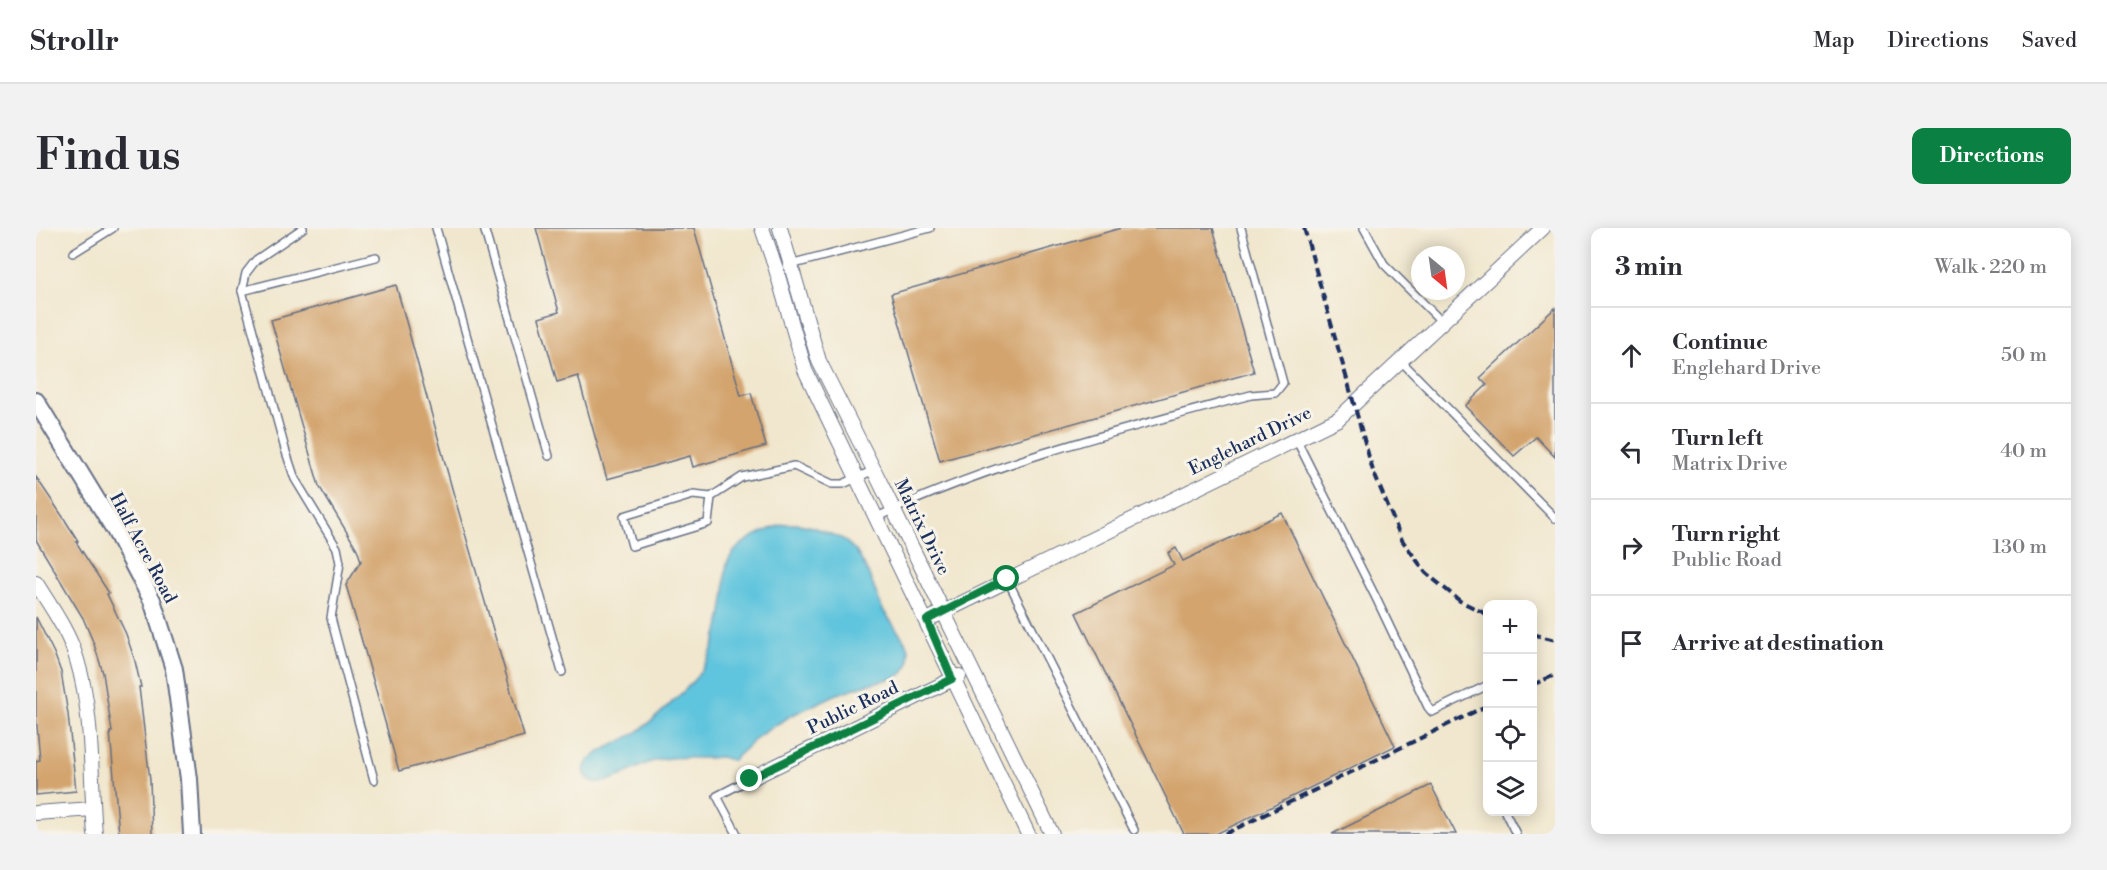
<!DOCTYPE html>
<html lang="en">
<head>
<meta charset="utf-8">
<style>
  :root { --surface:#fff; --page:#f2f2f3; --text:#2b2b33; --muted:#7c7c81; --line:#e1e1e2; --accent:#0b8043 }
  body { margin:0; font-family:"Libre Bodoni",serif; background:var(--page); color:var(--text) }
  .controls { position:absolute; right:18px; bottom:18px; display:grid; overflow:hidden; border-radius:12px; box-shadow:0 3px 15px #0003 }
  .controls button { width:54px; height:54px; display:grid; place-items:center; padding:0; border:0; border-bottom:2px solid var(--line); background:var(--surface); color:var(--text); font:30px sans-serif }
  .compass { position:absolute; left:1375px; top:18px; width:54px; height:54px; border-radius:50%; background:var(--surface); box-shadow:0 3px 15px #0003; rotate:151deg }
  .stop { position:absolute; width:18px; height:18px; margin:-14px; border:4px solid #0b8043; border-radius:50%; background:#fff }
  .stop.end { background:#0b8043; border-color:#fff; box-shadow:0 2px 6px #0008 }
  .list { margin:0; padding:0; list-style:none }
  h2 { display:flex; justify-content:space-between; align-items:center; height:78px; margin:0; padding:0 24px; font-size:26px }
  h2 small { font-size:20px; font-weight:400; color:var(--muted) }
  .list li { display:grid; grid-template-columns:39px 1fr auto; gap:18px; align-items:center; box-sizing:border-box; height:96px; padding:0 24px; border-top:2px solid var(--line) }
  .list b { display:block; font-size:22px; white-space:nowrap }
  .list p { margin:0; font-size:20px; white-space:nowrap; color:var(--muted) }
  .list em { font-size:20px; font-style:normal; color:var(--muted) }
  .icon { flex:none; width:33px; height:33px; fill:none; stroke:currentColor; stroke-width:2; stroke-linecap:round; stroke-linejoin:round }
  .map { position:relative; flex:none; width:1519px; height:606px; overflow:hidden; border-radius:12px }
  header { display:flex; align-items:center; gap:36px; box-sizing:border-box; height:84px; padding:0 30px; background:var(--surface); border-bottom:2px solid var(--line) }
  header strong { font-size:28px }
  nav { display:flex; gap:33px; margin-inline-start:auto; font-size:21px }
  .intro { display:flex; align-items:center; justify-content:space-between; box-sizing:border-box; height:144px; padding:0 36px }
  h1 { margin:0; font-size:42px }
  .button { padding:15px 27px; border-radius:12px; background:var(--accent); color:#fff; font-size:21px; font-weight:700 }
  main { display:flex; gap:36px; padding:0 36px }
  aside { flex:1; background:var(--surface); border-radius:12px; box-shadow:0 3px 15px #0003 }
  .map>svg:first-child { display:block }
  .water { fill:#5fc4dd; stroke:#3d7a9e; stroke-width:1.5 }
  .building { fill:#d3a46e }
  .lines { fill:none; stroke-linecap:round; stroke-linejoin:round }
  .service-casing { stroke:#666f85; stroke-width:10 }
  .minor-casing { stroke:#666f85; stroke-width:16 }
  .tertiary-casing { stroke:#666f85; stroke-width:20 }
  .service { stroke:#fff; stroke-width:7 }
  .minor { stroke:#fff; stroke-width:14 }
  .tertiary { stroke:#fff; stroke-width:16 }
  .rail { stroke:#1b2f5e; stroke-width:4; stroke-dasharray:9 4.5; stroke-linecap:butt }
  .route { stroke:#0b8043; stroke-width:8 }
  .labels { text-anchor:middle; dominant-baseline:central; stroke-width:6; stroke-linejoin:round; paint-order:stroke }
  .street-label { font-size:18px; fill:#1b2f5e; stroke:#f7f3e8 }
</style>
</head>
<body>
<header>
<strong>Strollr</strong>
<nav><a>Map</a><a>Directions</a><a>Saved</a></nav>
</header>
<div class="intro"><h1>Find us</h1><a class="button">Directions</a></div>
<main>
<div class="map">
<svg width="1519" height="606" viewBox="0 0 1519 606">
  <rect width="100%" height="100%" fill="#f7f3e8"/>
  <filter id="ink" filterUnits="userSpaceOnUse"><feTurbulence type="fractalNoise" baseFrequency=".0167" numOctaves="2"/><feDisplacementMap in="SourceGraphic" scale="12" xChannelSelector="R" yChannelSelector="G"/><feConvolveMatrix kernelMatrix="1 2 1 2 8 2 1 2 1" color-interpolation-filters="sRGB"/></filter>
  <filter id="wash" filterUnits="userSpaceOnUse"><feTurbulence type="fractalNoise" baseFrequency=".008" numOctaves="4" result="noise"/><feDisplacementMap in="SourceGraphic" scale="24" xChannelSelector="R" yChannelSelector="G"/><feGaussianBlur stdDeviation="1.35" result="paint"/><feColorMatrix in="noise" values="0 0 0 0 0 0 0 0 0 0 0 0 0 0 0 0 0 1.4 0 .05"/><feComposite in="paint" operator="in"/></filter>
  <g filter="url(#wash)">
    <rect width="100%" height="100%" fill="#f1e7ce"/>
    <path class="water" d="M 749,296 L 763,296 L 777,299 L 807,311 L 820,323 L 830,340 L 847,382 L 871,416 L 873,422 L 873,435 L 867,445 L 861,449 L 825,458 L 799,467 L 754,488 L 724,507 L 697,532 C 692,532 688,529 684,529 C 679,529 675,530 670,530 C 647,530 635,527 612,535 C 598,540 561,566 550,548 C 546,542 550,535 554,531 C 568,519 586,514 601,504 C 618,493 634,476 649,462 C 678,433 684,403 689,364 C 690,355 688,345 691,336 C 698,314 729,302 749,296 Z"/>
    <g id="blocks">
      <g class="building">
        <polygon points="500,0 658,0 705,168 715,165 730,218 657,239 654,228 571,251 542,148 521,154 503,90 523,84"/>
        <polygon points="1085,0 1177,0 1218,144 904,233 855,66"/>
        <polygon points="360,57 417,264 488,508 363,543 310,357 325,333 321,321 283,258 235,92"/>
        <polygon points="1519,80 1519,229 1500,209 1478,228 1429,178 1451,157 1444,150"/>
        <polygon points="0,249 29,292 42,313 40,314 73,365 71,366 90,406 99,433 105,459 103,459 114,552 116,606 83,606 74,504 76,504 67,445 58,416 47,390 0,312"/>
        <polygon points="1246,285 1359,518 1180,606 1148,606 1040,385 1138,337 1132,325 1140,320 1147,333"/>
        <polygon points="0,389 18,425 25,444 32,486 40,563 0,567 0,533 4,532 0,487"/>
        <polygon points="1395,557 1420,606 1296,606"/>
      </g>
    </g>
  </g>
  <g filter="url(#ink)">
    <use href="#blocks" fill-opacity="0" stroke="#666f85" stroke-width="1.5"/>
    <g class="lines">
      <g class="service-casing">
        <g id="service">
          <polyline points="267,0 220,32 210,45 206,63 249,221 259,251 301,320 304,335 295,390 338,552"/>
          <polyline points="400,0 526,444"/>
          <polyline points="448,0 513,228"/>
          <polyline points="1328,0 1348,36 1406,94"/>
          <polyline points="37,25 77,0"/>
          <polyline points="754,37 894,0"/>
          <polyline points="206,63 340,29"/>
          <polyline points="1365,133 1519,290"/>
          <polyline points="1260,211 1340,370 1392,479 1396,484 1452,457"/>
          <polyline points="675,269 657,267 588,288 596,318 672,295 675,269 706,249 758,238 796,256 807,256 838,242"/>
          <path d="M 841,289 C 960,233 1088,201 1215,167 L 1239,165 L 1247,155 L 1205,0"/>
          <polyline points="971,351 1098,602"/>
          <polyline points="1469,584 1480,606"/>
          <polyline points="701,606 681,568 714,551"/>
        </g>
      </g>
      <g class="minor-casing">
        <g id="minor">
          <polyline points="726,0 740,41 769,142 992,606"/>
          <polyline points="744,0 783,133 838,242 1016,606"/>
          <path d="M 0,355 C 15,379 33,404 41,432 C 58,488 54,548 59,606"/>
          <polyline points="891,392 1302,191 1507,0"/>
          <polyline points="714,551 923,448"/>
          <polyline points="0,585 57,581"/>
        </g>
      </g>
      <g class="tertiary-casing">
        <polyline id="tertiary" points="0,173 79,302 116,372 138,441 153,551 156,606"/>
      </g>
      <use href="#service" class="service"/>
      <use href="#minor" class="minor"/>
      <use href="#tertiary" class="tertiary"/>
      <g class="rail">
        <polyline points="1268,0 1337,243 1366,312 1390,345 1424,373 1452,387"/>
        <polyline points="1496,406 1519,412"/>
        <polyline points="1496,457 1519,447"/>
        <polyline points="1189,606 1452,477"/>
      </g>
    </g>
  </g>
  <g class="lines" filter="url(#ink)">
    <polyline class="route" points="714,551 916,451 891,392 971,351"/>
  </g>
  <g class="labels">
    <g class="street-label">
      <text transform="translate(1214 213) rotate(-26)">Englehard Drive</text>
      <text transform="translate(886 299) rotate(64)">Matrix Drive</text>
      <text transform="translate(107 320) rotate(62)">Half Acre Road</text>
      <text transform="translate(817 480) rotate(-26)">Public Road</text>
    </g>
  </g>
</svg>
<div class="controls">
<button>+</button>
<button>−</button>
<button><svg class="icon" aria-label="locate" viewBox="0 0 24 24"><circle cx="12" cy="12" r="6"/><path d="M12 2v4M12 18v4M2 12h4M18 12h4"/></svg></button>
<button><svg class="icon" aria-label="layers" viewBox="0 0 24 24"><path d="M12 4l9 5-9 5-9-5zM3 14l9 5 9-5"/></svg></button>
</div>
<svg class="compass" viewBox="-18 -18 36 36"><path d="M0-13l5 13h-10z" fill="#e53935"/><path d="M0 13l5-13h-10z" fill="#7c7c81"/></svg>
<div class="stop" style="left:971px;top:351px"></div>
<div class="stop end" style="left:714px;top:551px"></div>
</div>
<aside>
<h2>3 min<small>Walk · 220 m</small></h2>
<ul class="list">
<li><svg class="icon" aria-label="ahead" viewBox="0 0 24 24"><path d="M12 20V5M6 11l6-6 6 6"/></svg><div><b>Continue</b><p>Englehard Drive</p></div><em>50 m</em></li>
<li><svg class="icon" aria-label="left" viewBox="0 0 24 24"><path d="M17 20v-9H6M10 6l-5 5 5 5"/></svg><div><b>Turn left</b><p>Matrix Drive</p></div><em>40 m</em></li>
<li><svg class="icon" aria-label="right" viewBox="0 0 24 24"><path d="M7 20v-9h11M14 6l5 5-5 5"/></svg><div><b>Turn right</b><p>Public Road</p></div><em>130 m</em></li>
<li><svg class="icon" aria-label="arrive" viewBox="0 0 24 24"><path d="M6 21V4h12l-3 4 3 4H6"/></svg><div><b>Arrive at destination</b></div></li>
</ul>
</aside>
</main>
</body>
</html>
